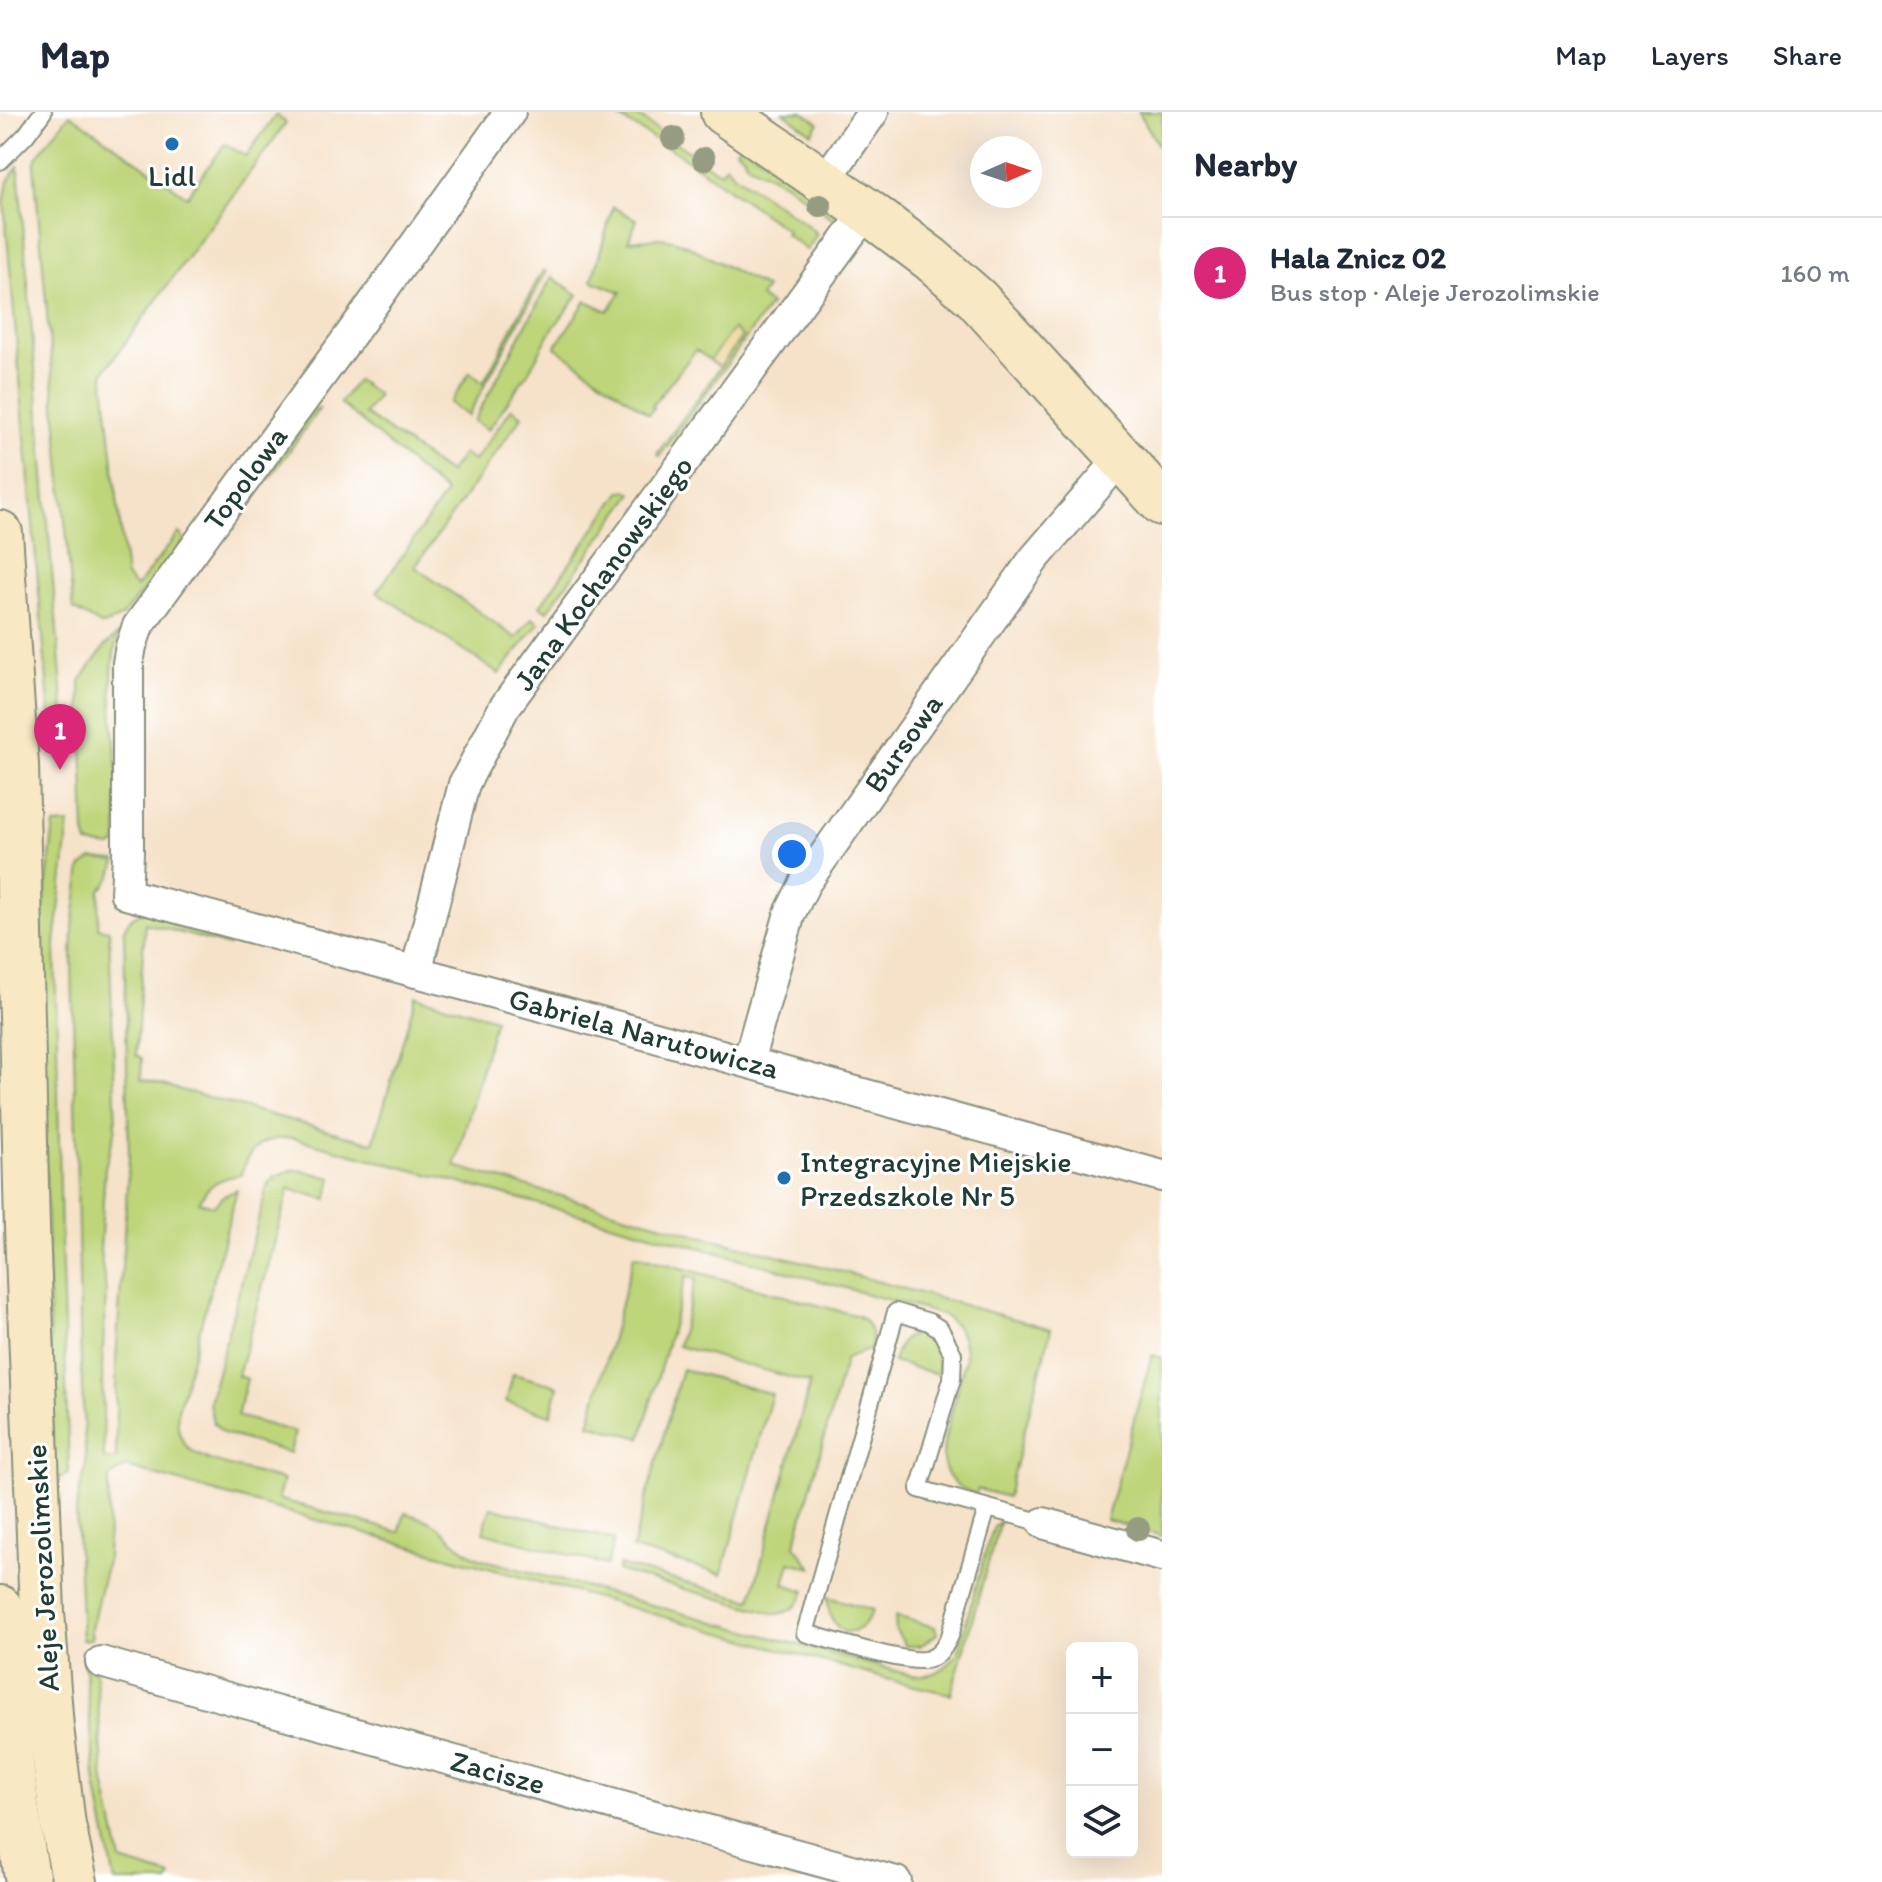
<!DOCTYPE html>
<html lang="en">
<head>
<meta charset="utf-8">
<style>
  :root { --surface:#fff; --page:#f6f6f7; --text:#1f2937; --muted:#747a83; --line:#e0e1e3; --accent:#db2777 }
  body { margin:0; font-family:Itim,sans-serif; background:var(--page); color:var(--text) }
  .controls { position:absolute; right:24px; bottom:24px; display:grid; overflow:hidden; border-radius:12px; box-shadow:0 8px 32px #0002 }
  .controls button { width:72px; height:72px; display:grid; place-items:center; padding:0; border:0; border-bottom:2px solid var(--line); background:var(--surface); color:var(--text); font:40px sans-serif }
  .compass { position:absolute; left:970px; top:24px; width:72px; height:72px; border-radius:50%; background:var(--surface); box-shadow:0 8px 32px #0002; rotate:87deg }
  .you { position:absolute; left:792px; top:742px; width:28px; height:28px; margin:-20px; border:6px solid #fff; border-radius:50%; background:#1a73e8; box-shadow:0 0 0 12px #1a73e833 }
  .badge { display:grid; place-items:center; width:52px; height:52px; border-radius:50%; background:var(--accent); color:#fff; font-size:26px; font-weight:700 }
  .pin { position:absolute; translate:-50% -66px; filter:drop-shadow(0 2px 4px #0008) }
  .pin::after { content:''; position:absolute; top:42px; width:28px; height:24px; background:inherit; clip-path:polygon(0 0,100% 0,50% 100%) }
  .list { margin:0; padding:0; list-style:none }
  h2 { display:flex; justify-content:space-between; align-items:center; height:104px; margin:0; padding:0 32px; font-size:34px }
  h2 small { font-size:26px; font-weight:400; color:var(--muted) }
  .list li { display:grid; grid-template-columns:52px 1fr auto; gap:24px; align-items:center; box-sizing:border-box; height:112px; padding:0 32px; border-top:2px solid var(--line) }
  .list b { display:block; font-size:30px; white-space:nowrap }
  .list p { margin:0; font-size:26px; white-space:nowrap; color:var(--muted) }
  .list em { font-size:26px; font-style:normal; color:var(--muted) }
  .icon { flex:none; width:44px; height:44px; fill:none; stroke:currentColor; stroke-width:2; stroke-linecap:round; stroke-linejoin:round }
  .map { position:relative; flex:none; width:1162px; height:1770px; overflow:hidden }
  header { display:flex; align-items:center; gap:48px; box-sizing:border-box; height:112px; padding:0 40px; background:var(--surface); border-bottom:2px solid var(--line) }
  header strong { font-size:38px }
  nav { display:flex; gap:44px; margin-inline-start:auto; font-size:28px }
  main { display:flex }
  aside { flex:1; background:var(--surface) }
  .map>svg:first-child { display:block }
  .green { fill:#bed57a; stroke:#6e8957; stroke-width:2 }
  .sand { fill:#eeda9e; stroke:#868c69; stroke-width:2 }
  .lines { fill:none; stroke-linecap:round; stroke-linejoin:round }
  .lane-casing { stroke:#8a907e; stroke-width:20 }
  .street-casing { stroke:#8a907e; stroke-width:34 }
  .secondary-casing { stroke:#8a907e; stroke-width:48 }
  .lane { stroke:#fff; stroke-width:16 }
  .street { stroke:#fff; stroke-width:30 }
  .secondary { stroke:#f8e8c3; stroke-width:44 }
  .tree { fill:#969c81 }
  .poi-dot { fill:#1f6fb2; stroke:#fff; stroke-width:3 }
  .labels { text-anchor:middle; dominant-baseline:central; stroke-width:6; stroke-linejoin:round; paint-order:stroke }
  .poi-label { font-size:30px; fill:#1f3d34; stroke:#fff }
  .street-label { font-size:30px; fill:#1f3d34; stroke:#fff }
</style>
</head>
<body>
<header>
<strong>Map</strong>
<nav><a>Map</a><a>Layers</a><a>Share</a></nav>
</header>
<main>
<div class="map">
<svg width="1162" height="1770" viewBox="0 0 1162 1770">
  <rect width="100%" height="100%" fill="#fff"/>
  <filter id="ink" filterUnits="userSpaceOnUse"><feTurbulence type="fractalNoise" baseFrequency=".0125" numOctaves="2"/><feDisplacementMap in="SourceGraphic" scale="16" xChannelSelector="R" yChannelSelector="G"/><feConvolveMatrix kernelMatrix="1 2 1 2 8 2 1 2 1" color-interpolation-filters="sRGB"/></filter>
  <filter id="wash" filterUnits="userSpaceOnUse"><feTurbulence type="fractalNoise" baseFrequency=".006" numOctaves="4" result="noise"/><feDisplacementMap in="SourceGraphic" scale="32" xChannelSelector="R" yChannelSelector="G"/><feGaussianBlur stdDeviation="1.8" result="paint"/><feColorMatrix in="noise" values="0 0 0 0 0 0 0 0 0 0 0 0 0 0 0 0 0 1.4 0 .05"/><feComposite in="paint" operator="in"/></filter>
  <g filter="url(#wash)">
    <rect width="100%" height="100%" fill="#f6e2c9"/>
    <g class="green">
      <polygon points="626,0 632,0 712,56 721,60 726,53 732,61 806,112 817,122 807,138 785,122 787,118 679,42 620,6"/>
      <polygon points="783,0 803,0 819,11 812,21"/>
      <polygon points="1139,0 1162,0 1162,40"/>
      <polygon points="70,2 187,84 225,32 246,44 276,3 286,11 103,261 126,465 136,475 179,421 183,425 184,430 121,505 106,512 101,513 73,497 34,53 37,44"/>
      <polygon points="741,31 834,98 837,110 786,72 747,52 743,43 736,38"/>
      <polygon points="18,54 65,613 51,614 4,90 8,69"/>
      <polygon points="613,95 637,108 628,129 659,126 673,128 687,133 766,176 760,185 770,193 660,344 657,342 742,225 733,218 710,248 696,238 652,294 654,295 649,302 555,235 586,189 608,199 621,180 592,169"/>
      <polygon points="543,158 546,160 468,304 450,291 470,260 483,271"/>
      <polygon points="552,165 578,183 551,219 529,259 488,318 474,309"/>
      <polygon points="357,268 378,283 365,302 449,361 463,342 474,349 512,296 522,304 415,455 516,526 532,506 539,511 499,562 377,480 446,381 340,291"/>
      <polygon points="319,297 269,367 262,362 313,298"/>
      <polygon points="626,378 632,382 547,499 540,494 621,379 623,380"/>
      <path d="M 118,522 C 106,567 114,612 117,657 C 119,682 117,707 117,732 L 110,735 L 88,732 L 85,720 L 80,569 L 105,534 Z"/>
      <polygon points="69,712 55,832 61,1129 69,1359 65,1364 53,1368 40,824 54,713"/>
      <path d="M 92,747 L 116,749 C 113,762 110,770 100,778 L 98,816 L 109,818 L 116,1016 L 105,1055 L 100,1139 L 106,1179 L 102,1256 L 104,1347 L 116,1347 L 116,1249 L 129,1045 L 124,820 C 126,808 134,803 145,799 L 233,822 L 229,834 L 145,811 L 136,943 L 142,946 L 141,967 L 373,1031 L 416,884 L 495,907 L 455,1054 L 702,1124 L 836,1158 L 1051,1217 L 1007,1385 L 978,1377 L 976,1382 C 930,1369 943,1332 952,1298 C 956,1281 961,1264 965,1248 C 966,1227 960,1215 943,1203 L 636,1118 L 293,1026 C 262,1025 250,1034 241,1063 C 221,1065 208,1072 199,1090 L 214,1094 L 223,1084 L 237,1078 L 178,1298 C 173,1339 201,1346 233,1355 C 250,1359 266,1364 283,1368 L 278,1387 L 399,1420 L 405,1401 C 418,1405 431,1408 441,1417 C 457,1431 464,1441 485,1448 L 911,1563 C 932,1565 945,1559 957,1542 L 989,1428 L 994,1415 L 1000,1409 L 951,1582 L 901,1571 L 126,1355 L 109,1366 L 107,1449 L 90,1521 L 92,1522 L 91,1527 L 82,1528 L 76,1399 L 79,1381 L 86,1356 L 81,1253 L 72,851 L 73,814 L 81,756 Z"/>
      <polygon points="292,1058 305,1059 332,1066 327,1087 289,1077 238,1264 247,1267 237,1304 295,1320 290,1341 223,1321 213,1310 209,1290 268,1072 274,1065"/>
      <path d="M 634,1143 L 858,1204 C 871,1211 873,1223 871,1237 L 846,1246 L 795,1433 L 812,1456 L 790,1450 L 784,1472 L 805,1479 C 799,1494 793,1500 776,1502 L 618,1459 L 619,1453 L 751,1488 L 810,1271 L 678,1234 L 696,1167 L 686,1164 L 641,1326 L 589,1312 Z"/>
      <path d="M 917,1222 C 934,1228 940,1246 937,1262 L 893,1250 C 897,1236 901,1224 917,1222 Z"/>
      <polygon points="1152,1243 1162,1246 1162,1424 1106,1408"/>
      <polygon points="682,1257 772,1282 722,1462 632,1437"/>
      <polygon points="513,1262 558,1274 551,1303 506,1290"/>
      <polygon points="491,1395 614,1428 607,1453 483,1420"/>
      <path d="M 828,1485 L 873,1498 C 867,1512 860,1520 844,1520 C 831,1511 828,1501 828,1485 Z"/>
      <polygon points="895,1504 935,1515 937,1522 920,1534 906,1534 896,1519"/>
      <polygon points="83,1538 94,1538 104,1669 121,1749 171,1764 169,1770 115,1770 96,1672"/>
    </g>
    <polygon class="sand" points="733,217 742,224 720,255 710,248"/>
  </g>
  <g filter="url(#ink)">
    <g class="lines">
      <g class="lane-casing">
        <g id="lane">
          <polyline points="0,49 26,23 43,0"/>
          <path d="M 987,1396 L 950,1524 C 945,1534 940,1543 929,1547 C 911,1554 828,1527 805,1521 L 896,1200 L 929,1210 L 940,1217 L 953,1242 L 952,1267 L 919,1377 L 1043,1411"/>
        </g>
      </g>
      <g class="street-casing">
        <g id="street">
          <polyline points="510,0 362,207 138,514 131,534 128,551 128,741 126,782 480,877 1162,1064"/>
          <polyline points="824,70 873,0"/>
          <polyline points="416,860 464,672 504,596 867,99"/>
          <polyline points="748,950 790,801 805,771 1034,447 1121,346"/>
          <polyline points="1043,1411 1162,1444"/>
          <path d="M 101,1550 C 365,1626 631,1697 896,1770"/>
        </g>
      </g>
      <g class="secondary-casing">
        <g id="secondary">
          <polyline points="723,0 867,99 931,147 977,187 1162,391"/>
          <polyline points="0,421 16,653 27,1116 42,1500 51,1615 63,1713 75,1770"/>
          <path d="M 0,1496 C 5,1588 11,1679 28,1770"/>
        </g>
      </g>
      <use href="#lane" class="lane"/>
      <use href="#street" class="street"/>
      <use href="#secondary" class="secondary"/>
    </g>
    <g class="tree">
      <circle cx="673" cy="26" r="12"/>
      <circle cx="704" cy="47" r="12"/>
      <circle cx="820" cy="94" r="12"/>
      <circle cx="1138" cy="1417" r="12"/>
    </g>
  </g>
  <g class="poi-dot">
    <circle cx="172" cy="32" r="8"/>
    <circle cx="784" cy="1066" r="8"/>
  </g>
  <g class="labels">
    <g class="poi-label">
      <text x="172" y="63">Lidl</text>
      <text x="800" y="1049" text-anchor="start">Integracyjne Miejskie<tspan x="800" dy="34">Przedszkole Nr 5</tspan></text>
    </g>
    <g class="street-label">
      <text transform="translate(245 366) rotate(-54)">Topolowa</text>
      <text transform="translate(603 461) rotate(-54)">Jana Kochanowskiego</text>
      <text transform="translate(903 631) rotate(-55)">Bursowa</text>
      <text transform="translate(644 921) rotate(15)">Gabriela Narutowicza</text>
      <text transform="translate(42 1456) rotate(-93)">Aleje Jerozolimskie</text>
      <text transform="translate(498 1660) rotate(15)">Zacisze</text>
    </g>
  </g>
</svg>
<div class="controls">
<button>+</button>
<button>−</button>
<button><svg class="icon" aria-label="layers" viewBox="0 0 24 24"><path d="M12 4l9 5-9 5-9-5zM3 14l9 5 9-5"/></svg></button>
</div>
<svg class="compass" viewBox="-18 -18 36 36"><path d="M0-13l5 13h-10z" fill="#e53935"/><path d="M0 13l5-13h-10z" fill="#747a83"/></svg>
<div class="you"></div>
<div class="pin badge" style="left:60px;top:658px">1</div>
</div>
<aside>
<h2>Nearby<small></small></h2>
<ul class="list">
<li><span class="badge">1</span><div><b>Hala Znicz 02</b><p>Bus stop · Aleje Jerozolimskie</p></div><em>160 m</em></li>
</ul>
</aside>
</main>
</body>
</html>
